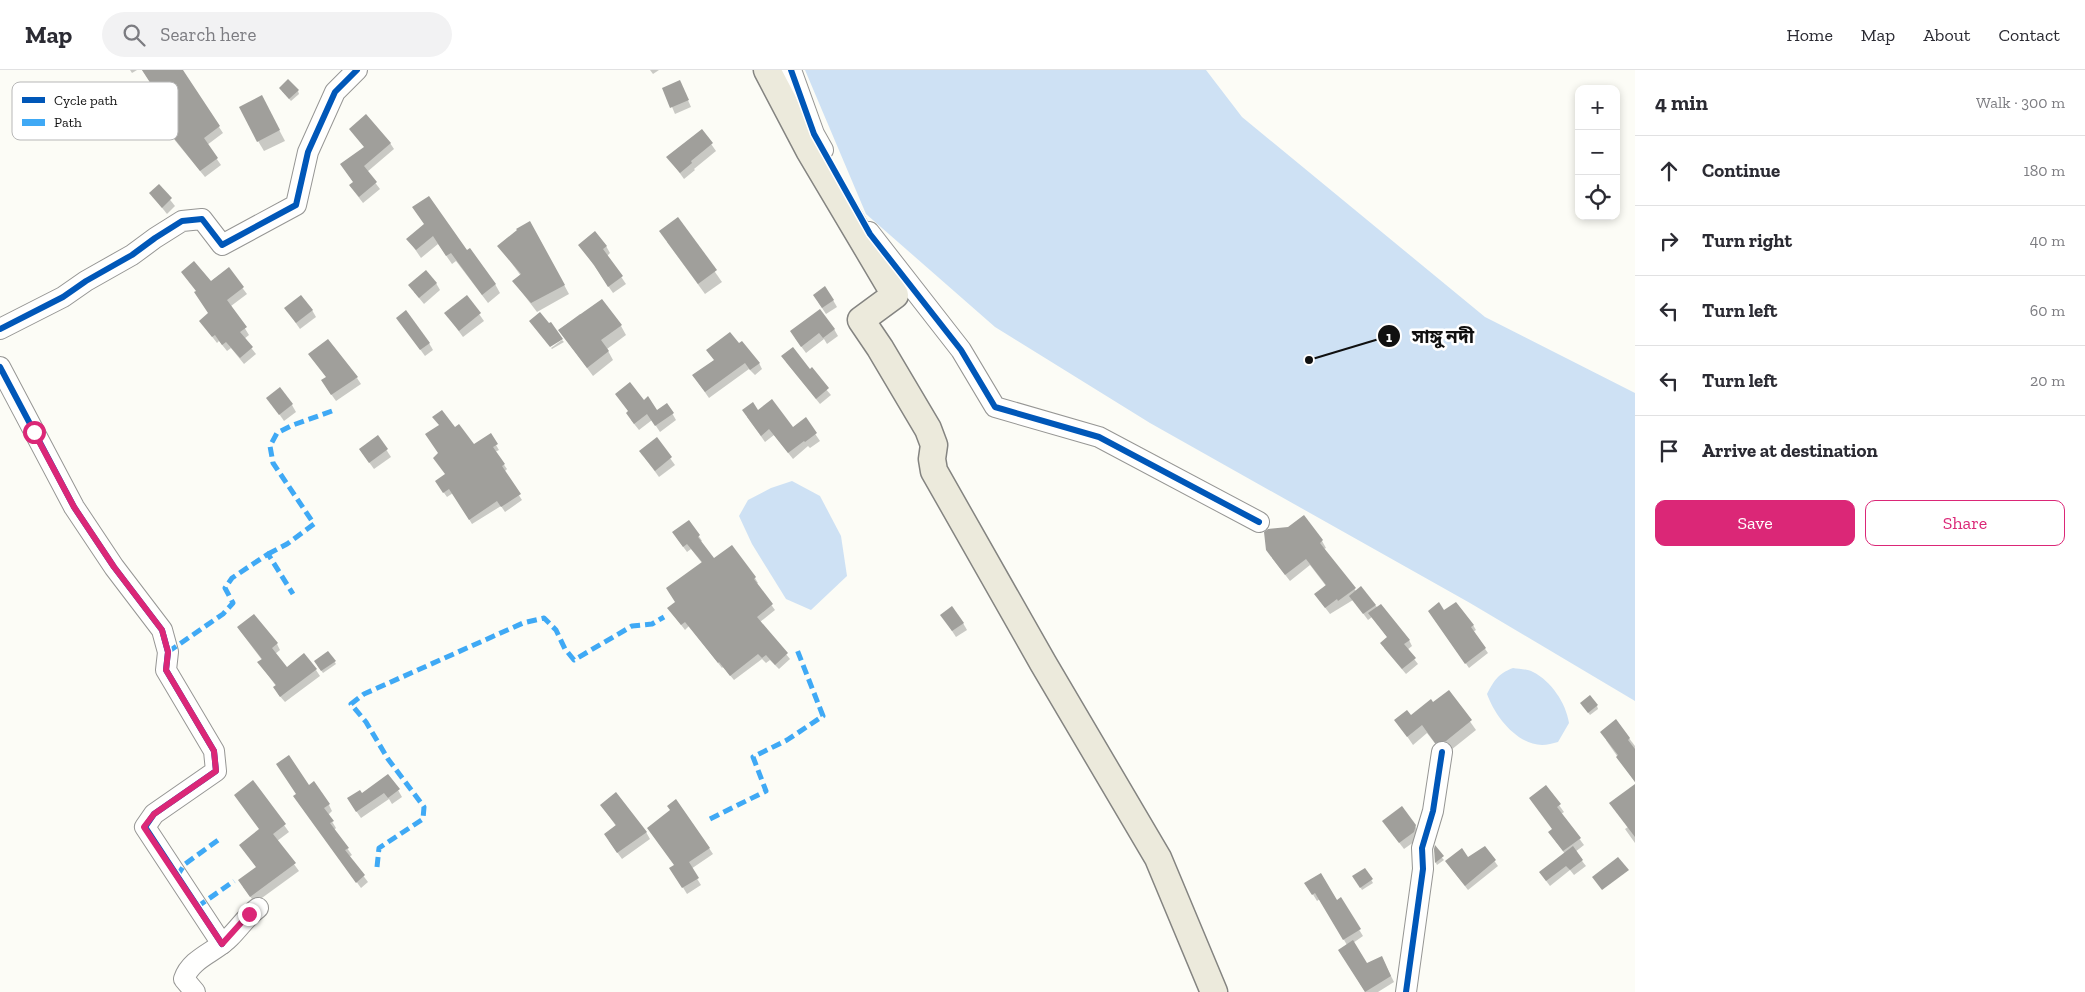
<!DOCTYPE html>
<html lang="en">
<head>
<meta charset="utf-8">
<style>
  :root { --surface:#fff; --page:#f2f2f3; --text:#2b2b33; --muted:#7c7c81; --line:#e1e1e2; --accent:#db2777 }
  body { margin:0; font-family:"Zilla Slab","Noto Sans Bengali",serif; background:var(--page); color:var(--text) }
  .controls { position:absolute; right:15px; top:15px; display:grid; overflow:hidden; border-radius:10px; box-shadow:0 2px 8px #0003 }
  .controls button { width:45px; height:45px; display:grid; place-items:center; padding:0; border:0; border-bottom:1px solid var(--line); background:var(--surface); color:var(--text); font:25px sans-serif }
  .stop { position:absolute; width:15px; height:15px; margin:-11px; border:4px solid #db2777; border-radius:50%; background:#fff }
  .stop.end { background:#db2777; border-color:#fff; box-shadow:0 1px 5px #0008 }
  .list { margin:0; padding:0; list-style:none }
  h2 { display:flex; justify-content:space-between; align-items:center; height:65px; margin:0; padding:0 20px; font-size:21px }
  h2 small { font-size:16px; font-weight:400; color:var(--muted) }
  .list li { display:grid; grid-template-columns:32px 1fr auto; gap:15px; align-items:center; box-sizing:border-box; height:70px; padding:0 20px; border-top:1px solid var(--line) }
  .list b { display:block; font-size:19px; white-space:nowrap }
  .list em { font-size:16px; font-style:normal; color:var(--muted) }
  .actions { display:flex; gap:10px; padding:15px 20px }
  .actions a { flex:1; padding:11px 0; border:1px solid var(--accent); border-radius:10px; text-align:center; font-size:18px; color:var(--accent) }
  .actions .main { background:var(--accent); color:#fff }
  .icon { flex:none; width:28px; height:28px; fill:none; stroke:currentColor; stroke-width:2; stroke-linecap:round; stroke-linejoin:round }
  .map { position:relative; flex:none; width:1635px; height:922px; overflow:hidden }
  header { display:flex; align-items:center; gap:30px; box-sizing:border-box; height:70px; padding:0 25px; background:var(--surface); border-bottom:1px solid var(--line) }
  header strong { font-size:24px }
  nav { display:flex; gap:28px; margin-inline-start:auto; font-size:18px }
  .search { width:350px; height:45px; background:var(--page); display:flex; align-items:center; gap:12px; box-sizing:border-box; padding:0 18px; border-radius:28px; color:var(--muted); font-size:19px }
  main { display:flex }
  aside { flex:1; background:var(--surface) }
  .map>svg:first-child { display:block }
  .water { fill:#cee1f4 }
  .shadow { fill:#0003 }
  .building { fill:#a09f9b }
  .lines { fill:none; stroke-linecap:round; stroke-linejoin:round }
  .minor-casing { stroke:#969694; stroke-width:22 }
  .major-casing { stroke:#848481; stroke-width:29 }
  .minor { stroke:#fffffe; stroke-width:20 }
  .major { stroke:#eceadc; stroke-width:26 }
  .quiet { stroke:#3fa9f5; stroke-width:5; stroke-dasharray:10 5; stroke-linecap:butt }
  .cycleway-casing { stroke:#fff; stroke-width:9 }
  .cycleway { stroke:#0057b8; stroke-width:6 }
  .route { stroke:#db2777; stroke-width:6 }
  .key { fill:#fff; stroke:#b7b7b7; stroke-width:1 }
  .key-label { font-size:14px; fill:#101010 }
  .leader { fill:none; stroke:#101010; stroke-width:2 }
  .callout-dot { fill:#101010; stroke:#fff; stroke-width:2 }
  .mark-label { font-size:15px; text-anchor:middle; font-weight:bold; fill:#fff }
  .callout-label { font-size:19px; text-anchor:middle; font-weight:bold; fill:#101010; stroke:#fff; stroke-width:5; stroke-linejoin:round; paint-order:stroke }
</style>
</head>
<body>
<header>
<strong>Map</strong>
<div class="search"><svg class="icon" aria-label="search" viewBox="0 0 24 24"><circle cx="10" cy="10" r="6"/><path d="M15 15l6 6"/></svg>Search here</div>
<nav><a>Home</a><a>Map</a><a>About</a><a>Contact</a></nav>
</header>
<main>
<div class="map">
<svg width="1635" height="922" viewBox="0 0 1635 922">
  <rect width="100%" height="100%" fill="#fcfcf6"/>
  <g class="water">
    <polygon points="805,0 1206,0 1242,47 1485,247 1635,323 1635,631 1470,533 1150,353 995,257 866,144"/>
    <polygon points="792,411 820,426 841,466 847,506 811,540 786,529 752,474 739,446 748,430 771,418"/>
    <path d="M 1513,598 C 1519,599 1528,599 1533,602 C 1551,611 1566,633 1569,653 L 1558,672 C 1553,673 1547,675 1542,675 C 1516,674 1495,646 1487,624 C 1495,609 1498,604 1513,598 Z"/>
  </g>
  <g class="shadow">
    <polygon points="130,0 137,0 132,3"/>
    <polygon points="142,0 181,0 223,63 207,75 221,95 205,107 173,68 171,70 152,45 162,29"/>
    <polygon points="650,0 659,0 653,4"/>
    <polygon points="683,19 691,37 675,44 672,37"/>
    <polygon points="282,21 298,21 299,24 291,31"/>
    <polygon points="267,37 285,71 264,81 258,71"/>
    <polygon points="702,61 716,81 694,99 695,100 684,109 668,87"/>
    <polygon points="390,73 394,79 367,102 380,119 363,133 350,116 354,113 342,95"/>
    <polygon points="159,116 175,136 167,144 151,124"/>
    <polygon points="678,149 722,212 705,224 667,172"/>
    <polygon points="530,152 569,224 537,242 514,212 521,206 499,176"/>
    <polygon points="425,155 466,182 495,214 500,223 488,233 456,191 452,194 438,174 421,188 408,169"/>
    <polygon points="580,175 606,176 610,183 607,186 626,214 613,223"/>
    <polygon points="228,199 247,224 231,236 249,265 244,269 256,284 244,294 231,278 227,281 219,271 217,273 200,251 210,243 210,212"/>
    <polygon points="436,213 440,220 424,234 414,222"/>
    <polygon points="467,227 484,251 463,267 446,244"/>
    <polygon points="833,230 837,237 826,244 818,232"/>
    <polygon points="286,239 312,240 316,247 300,259"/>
    <polygon points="580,244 621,256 626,265 607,279 613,290 593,306 559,260"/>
    <polygon points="402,255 429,273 433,280 425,286"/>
    <polygon points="834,259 838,266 827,274 824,269 806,283 795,268"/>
    <polygon points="562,270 564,272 552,279 551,278"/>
    <polygon points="739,275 759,293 762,299 755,305 749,299 709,328 697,311"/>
    <polygon points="786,292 810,301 831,325 820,334"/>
    <polygon points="357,308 361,314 336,331 326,317"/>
    <polygon points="268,328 292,335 296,342 284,351"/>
    <polygon points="643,331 657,341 672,343 676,350 660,362 652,350 639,360 631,350"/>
    <polygon points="758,341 793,359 805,349 820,371 810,378 808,376 793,389 774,365 765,372 747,347"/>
    <polygon points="455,359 474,376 490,365 499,380 495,382 507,399 504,402 522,430 505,442 501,436 472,454 453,423 447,427 439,416 446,405 439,384"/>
    <polygon points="378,367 391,387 374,399 360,380"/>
    <polygon points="656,369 675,395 659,407 645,388"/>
    <polygon points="1303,446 1322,471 1326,478 1324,479 1356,521 1375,535 1409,570 1412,576 1407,580 1418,594 1406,604 1384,578 1388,568 1372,547 1368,550 1353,530 1330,544 1320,531 1326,516 1310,495 1290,511 1272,488 1288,458"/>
    <polygon points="689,451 702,471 700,472 714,489 755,508 758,513 756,514 775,540 760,552 790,589 779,599 770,590 766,593 762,589 734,610 723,597 722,598 689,556 685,560 672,543 676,532 702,493 691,479 687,482 676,467"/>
    <polygon points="1444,541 1473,555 1476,560 1473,562 1488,583 1469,598 1433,546"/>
    <polygon points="946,552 963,553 967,560 956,567"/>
    <polygon points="238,558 277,574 280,580 275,584 287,598 316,600 320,606 285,632 278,624 276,616 259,593 262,590"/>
    <polygon points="334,591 336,594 323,603 317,595"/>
    <polygon points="1449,622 1476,660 1451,680 1441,681 1427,663 1413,675 1396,650 1410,647 1433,634"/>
    <polygon points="1583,636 1597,636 1598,639 1590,645"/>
    <polygon points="1616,651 1635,676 1635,712 1606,670"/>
    <polygon points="253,712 289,762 277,771 299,801 255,833 243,817 257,798 241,775 260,760"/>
    <polygon points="1635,715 1635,773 1625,759 1628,757"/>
    <polygon points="309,717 329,735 332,741 328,745 336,758 334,760 352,785 349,787 368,812 361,818 299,733"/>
    <polygon points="1546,717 1564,742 1561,744 1584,775 1575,782 1586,796 1574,805 1570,800 1550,816 1544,808 1565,784 1554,769"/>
    <polygon points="398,720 402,727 392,734 389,729 361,748 352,735 362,725"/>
    <polygon points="601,735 646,762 650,769 622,789 609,771 616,756"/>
    <polygon points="1415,756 1419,763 1418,769 1404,779 1388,758"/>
    <polygon points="709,778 713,784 691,799 701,815 687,824 671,798"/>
    <polygon points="1485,778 1498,796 1468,820 1450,797 1468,789"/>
    <polygon points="1435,780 1444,790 1437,795 1436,793"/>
    <polygon points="1365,799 1373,813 1362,820 1354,806"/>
    <polygon points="1306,813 1336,831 1340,829 1363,866 1353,873 1367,895 1385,894 1394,912 1378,922 1365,922 1340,880 1347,875 1320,829 1317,831"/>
  </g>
  <g class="building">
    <polygon points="142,0 183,0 220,56 204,68 218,88 200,101 169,62 166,64 147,38 160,28"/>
    <polygon points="288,9 299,20 289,29 279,18"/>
    <polygon points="680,10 689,30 670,38 662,18"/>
    <polygon points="262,25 280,60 257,72 239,37"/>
    <polygon points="366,44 391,73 364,96 377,112 359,127 349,115 353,112 340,94 364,77 349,59"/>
    <polygon points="702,59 713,73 691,91 692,93 680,103 666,87"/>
    <polygon points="159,114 172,128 162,138 149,123"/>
    <polygon points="429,126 467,180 470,178 496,214 482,225 451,183 446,186 433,166 416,180 406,169 424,154 412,137"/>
    <polygon points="678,147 717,200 698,214 659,161"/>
    <polygon points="530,151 565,215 531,233 512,211 521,204 497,176 517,160 516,159"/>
    <polygon points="595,161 607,176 603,179 623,206 608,217 594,195 578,175"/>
    <polygon points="194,191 211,211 229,197 244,217 227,230 247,257 240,262 253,277 240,288 226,272 222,275 215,265 212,267 199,251 208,243 194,222 196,221 181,202"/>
    <polygon points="426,200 437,213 419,228 408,215"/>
    <polygon points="825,216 834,230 822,238 813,225"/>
    <polygon points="301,225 313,240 296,253 284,238"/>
    <polygon points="467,225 481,243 459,261 444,243"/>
    <polygon points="602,229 622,255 601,270 609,281 587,298 558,260"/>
    <polygon points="820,239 835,259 823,268 819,263 801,277 790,261"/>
    <polygon points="406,240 430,273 420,280 396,248"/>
    <polygon points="540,242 549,253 551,252 563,269 550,277 529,251"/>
    <polygon points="730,262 739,273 742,271 760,293 750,300 745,293 705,322 692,305 714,290 706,280"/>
    <polygon points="328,269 358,307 331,325 321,310 326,307 308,284"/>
    <polygon points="793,277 810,299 812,297 829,318 816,329 781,286"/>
    <polygon points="630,312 644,330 648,326 657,340 667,333 674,343 655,356 647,344 634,354 626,343 628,341 615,324"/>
    <polygon points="280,317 293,334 279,345 266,328"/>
    <polygon points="772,329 793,357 806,347 817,363 805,372 804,371 788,383 769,359 761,366 742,340 753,332 758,340"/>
    <polygon points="442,340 455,357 459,354 474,374 491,363 498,374 493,377 505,394 502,396 521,424 501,437 497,431 469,450 449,419 443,423 435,411 445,404 433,388 438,383 425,364 439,355 432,347"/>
    <polygon points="378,365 388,379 369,393 359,379"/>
    <polygon points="657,367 672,387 655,401 639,381"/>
    <polygon points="1304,445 1323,470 1320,473 1356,518 1338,531 1337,529 1325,538 1314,524 1326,515 1306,489 1285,505 1266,480 1264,462 1268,459 1288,457"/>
    <polygon points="689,450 700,465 698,467 714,488 732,475 756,507 754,509 773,534 757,547 788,583 775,595 766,585 762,588 758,584 730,606 719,592 718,593 685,552 681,555 667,538 675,532 666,518 702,492 687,474 683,477 672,462"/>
    <polygon points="1361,516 1376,535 1363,544 1349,526"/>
    <polygon points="1439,532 1444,540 1456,532 1474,555 1471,557 1486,578 1465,594 1428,541"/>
    <polygon points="1381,534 1410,570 1404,574 1416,588 1402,599 1380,573 1387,567 1368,543"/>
    <polygon points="952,536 964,553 952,561 940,545"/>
    <polygon points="254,544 278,573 272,578 287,597 304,583 317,599 280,627 273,617 276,615 257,592 262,589 237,557"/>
    <polygon points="328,581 336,591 321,601 314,591"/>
    <polygon points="1449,620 1472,650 1446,671 1435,673 1422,655 1407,667 1394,650 1407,640 1411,645 1431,629 1433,632"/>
    <polygon points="1590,625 1598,635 1588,643 1580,633"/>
    <polygon points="1616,649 1630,668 1628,670 1635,679 1635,712 1616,687 1618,685 1600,662"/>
    <polygon points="289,685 309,715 314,711 330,734 324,738 334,751 330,753 349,778 345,780 365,805 356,813 293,726 296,724 276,694"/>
    <polygon points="388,704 400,719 388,728 384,723 356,742 347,728 360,720 362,723"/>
    <polygon points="253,710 286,754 273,764 296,793 250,827 238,810 256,797 239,775 259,759 234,725"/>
    <polygon points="1635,714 1635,767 1609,733"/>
    <polygon points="1546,715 1561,734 1557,737 1581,768 1563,781 1548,762 1552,759 1529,728"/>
    <polygon points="616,722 647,762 617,783 604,764 616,755 600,735"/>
    <polygon points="676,729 710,778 689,792 699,808 682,818 669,798 674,795 647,758 670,740 667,736"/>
    <polygon points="1402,736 1416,755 1414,762 1399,773 1382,751"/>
    <polygon points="1435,775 1444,786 1435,793 1434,779"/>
    <polygon points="1485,776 1496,790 1465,816 1445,791 1462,778 1468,787"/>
    <polygon points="1573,776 1583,790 1570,800 1566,796 1546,811 1539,802"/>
    <polygon points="1618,787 1629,800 1602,820 1592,807"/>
    <polygon points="1365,798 1373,809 1360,818 1352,806"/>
    <polygon points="1321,803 1337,830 1341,827 1361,859 1343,870 1315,823 1312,825 1304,813"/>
    <polygon points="1353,870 1367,893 1382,886 1391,906 1365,922 1338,880"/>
  </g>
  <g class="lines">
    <g class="minor-casing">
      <g id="minor">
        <polyline points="791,0 814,64 823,80"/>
        <polyline points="869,162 961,280 995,337 1099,367 1259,452"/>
        <polyline points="0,259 63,227 86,211 132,185 155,168 182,151 202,149 222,175 296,135 308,82 335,22 357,0"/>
        <polyline points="0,297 74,437 114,497 162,560 168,582 166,600 214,681 216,701 154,744 145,757 222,874"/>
        <path d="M 195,922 L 184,909 C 191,888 216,882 230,867 C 240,857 247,846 258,838"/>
        <polyline points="1406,922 1423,799 1422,778 1433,741 1442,682"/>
      </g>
    </g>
    <g class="major-casing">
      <polyline id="major" points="767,0 809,80 895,225 861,250 880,278 928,359 934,375 932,389 934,401 1043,593 1158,788 1214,922"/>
    </g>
    <use href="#minor" class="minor"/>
    <use href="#major" class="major"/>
    <g class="quiet">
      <polyline points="268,484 287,474 314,454 273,393 270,376 277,363 293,355 332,341"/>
      <polyline points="168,582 223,544 233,533 225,518 232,508 268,484 293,524"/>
      <polyline points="710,749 766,721 753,687 787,670 823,646 796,577"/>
      <polyline points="377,797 379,778 423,749 424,737 388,689 366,652 351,634 364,624 523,553 544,548 556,560 565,579 574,590 632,556 652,554 664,547"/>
      <polyline points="177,806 185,794 221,768"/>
      <polyline points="197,837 234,811"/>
    </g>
    <g class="cycleway-casing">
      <g id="cycleway">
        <polyline points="791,0 814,64 870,164 961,280 995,337 1099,367 1259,452"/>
        <polyline points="0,259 63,227 86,211 132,185 155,168 182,151 202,149 222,175 296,135 308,82 335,22 357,0"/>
        <polyline points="0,297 74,437 114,497 162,560 168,582 166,600 214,681 216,701 154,744 145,757 222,874"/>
        <polyline points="1406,922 1423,799 1422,778 1433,741 1442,682"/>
      </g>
    </g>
    <use href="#cycleway" class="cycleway"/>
  </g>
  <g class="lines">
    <polyline class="route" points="34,362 74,437 114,497 162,560 168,582 166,600 214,681 216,701 154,744 144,757 222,874 249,844"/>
  </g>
  <rect x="12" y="12" width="166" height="58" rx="8" class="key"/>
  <rect x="22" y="27" width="23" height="6" fill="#0057b8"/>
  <rect x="22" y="49" width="23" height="7" fill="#3fa9f5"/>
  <g class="key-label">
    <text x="54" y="35">Cycle path</text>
    <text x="54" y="57">Path</text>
  </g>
  <path class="leader" d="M1309 290L1389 266"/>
  <g class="callout-dot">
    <circle cx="1309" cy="290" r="5"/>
    <circle cx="1389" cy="266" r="12"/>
  </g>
  <g class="mark-label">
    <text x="1389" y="272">1</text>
  </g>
  <g class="callout-label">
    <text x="1443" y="273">সাঙ্গু নদী</text>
  </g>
</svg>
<div class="controls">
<button>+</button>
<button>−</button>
<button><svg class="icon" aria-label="locate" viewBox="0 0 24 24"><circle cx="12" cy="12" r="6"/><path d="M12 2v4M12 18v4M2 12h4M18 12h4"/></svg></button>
</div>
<div class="stop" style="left:34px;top:362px"></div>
<div class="stop end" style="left:249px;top:844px"></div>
</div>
<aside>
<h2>4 min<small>Walk · 300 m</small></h2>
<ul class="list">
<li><svg class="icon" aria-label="ahead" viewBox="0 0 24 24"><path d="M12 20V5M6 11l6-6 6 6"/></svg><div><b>Continue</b></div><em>180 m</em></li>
<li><svg class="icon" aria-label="right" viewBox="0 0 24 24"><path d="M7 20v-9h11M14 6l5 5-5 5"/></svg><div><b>Turn right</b></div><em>40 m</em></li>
<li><svg class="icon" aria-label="left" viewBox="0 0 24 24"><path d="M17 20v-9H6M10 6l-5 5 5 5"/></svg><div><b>Turn left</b></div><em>60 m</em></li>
<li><svg class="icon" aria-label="left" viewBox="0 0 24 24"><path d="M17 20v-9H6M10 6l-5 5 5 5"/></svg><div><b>Turn left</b></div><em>20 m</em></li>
<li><svg class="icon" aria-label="arrive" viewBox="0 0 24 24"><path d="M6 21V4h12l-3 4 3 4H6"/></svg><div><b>Arrive at destination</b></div></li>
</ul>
<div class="actions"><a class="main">Save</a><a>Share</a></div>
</aside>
</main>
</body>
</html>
